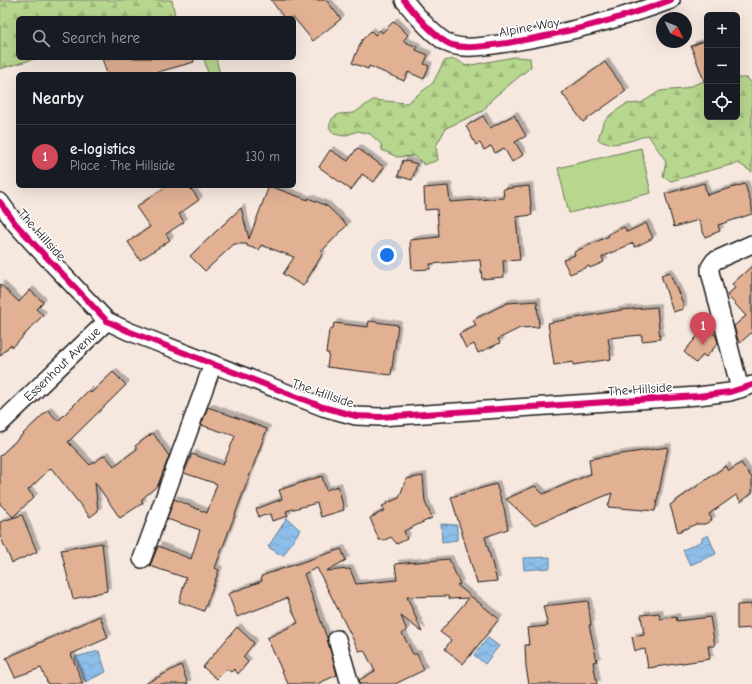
<!DOCTYPE html>
<html lang="en">
<head>
<meta charset="utf-8">
<style>
  :root { --surface:#171b24; --page:#242831; --text:#f1f3f6; --muted:#9ea1a6; --line:#363941; --accent:#d1495b }
  body { margin:0; font-family:"Comic Neue",sans-serif; background:var(--page); color:var(--text) }
  .controls { position:absolute; right:12px; top:12px; display:grid; overflow:hidden; border-radius:6px; box-shadow:0 4px 16px #0002 }
  .controls button { width:36px; height:36px; display:grid; place-items:center; padding:0; border:0; border-bottom:1px solid var(--line); background:var(--surface); color:var(--text); font:20px sans-serif }
  .compass { position:absolute; left:656px; top:12px; width:36px; height:36px; border-radius:50%; background:var(--surface); box-shadow:0 4px 16px #0002; rotate:132deg }
  .you { position:absolute; left:387px; top:255px; width:14px; height:14px; margin:-10px; border:3px solid #fff; border-radius:50%; background:#1a73e8; box-shadow:0 0 0 6px #1a73e833 }
  .badge { display:grid; place-items:center; width:26px; height:26px; border-radius:50%; background:var(--accent); color:#fff; font-size:13px; font-weight:700 }
  .pin { position:absolute; translate:-50% -33px; filter:drop-shadow(0 1px 2px #0008) }
  .pin::after { content:''; position:absolute; top:21px; width:14px; height:12px; background:inherit; clip-path:polygon(0 0,100% 0,50% 100%) }
  .list { margin:0; padding:0; list-style:none }
  h2 { display:flex; justify-content:space-between; align-items:center; height:52px; margin:0; padding:0 16px; font-size:17px }
  h2 small { font-size:13px; font-weight:400; color:var(--muted) }
  .list li { display:grid; grid-template-columns:26px 1fr auto; gap:12px; align-items:center; box-sizing:border-box; height:64px; padding:0 16px; border-top:1px solid var(--line) }
  .list b { display:block; font-size:15px; white-space:nowrap }
  .list p { margin:0; font-size:13px; white-space:nowrap; color:var(--muted) }
  .list em { font-size:13px; font-style:normal; color:var(--muted) }
  .icon { flex:none; width:22px; height:22px; fill:none; stroke:currentColor; stroke-width:2; stroke-linecap:round; stroke-linejoin:round }
  .map { position:relative; flex:none; width:752px; height:684px; overflow:hidden }
  .search { position:absolute; background:var(--surface); box-shadow:0 4px 16px #0002; left:16px; top:16px; width:280px; height:44px; display:flex; align-items:center; gap:10px; box-sizing:border-box; padding:0 14px; border-radius:6px; color:var(--muted); font-size:15px }
  .panel { position:absolute; background:var(--surface); box-shadow:0 4px 16px #0002; left:16px; top:72px; width:280px; height:116px; border-radius:6px }
  .map>svg:first-child { display:block }
  .forest { fill:url(#forest-firs); stroke:#6a7955 }
  .pitch { fill:#b7d68e; stroke:#6a7955 }
  .water { fill:url(#water-waves); stroke:#607d97 }
  .building { fill:#e2b193; stroke:#1c1c1c; filter:url(#shadow) }
  .lines { fill:none; stroke-linecap:round; stroke-linejoin:round }
  .minor-casing { stroke:#1c1c1c; stroke-width:20 }
  .minor { stroke:#fff; stroke-width:17 }
  .cycleway-casing { stroke:#fff; stroke-width:8 }
  .cycleway { stroke:#d6006c; stroke-width:6 }
  .labels { text-anchor:middle; dominant-baseline:central; stroke-width:3; stroke-linejoin:round; paint-order:stroke }
  .street-label { font-size:13px; fill:#1c1c1c; stroke:#fff }
</style>
</head>
<body>
<div class="map">
<svg width="752" height="684" viewBox="0 0 752 684">
  <defs>
    <pattern id="forest-firs" width="22" height="20" patternUnits="userSpaceOnUse"><rect width="22" height="20" fill="#b7d68e"/><path d="M5 1l3.5 6h-7zM16 11l3.5 6h-7z" fill="#9db77a"/></pattern>
    <pattern id="water-waves" width="16" height="10" patternUnits="userSpaceOnUse"><rect width="16" height="10" fill="#8dbee9"/><path d="M0 5q4-4 8 0t8 0" fill="none" stroke="#79a3c7"/></pattern>
    <filter id="shadow"><feDropShadow dx="3.5" dy="-3.5" stdDeviation="0" flood-color="#0004"/></filter>
  </defs>
  <rect width="100%" height="100%" fill="#f6e8df"/>
  <filter id="ink" filterUnits="userSpaceOnUse"><feTurbulence type="fractalNoise" baseFrequency=".025" numOctaves="2"/><feDisplacementMap in="SourceGraphic" scale="8" xChannelSelector="R" yChannelSelector="G"/><feConvolveMatrix kernelMatrix="1 2 1 2 8 2 1 2 1" color-interpolation-filters="sRGB"/></filter>
  <g filter="url(#ink)">
    <g class="forest">
      <polygon points="0,0 172,0 175,16 168,18 18,18 18,58 37,58 0,69"/>
      <path d="M 514,57 L 530,58 L 531,67 L 492,99 L 483,111 L 446,128 L 436,146 L 438,160 L 424,165 L 415,156 L 397,157 L 382,150 L 381,144 L 370,134 L 358,131 L 344,136 L 334,134 L 329,127 L 332,119 L 339,114 L 354,113 L 373,100 L 407,103 L 433,83 L 444,61 C 456,58 456,59 466,66 Z"/>
      <path d="M 737,78 L 747,78 L 752,83 L 752,172 L 738,163 L 671,181 L 663,177 L 666,161 L 648,135 C 635,139 610,150 598,139 L 603,123 L 610,115 L 626,104 L 641,103 L 660,91 L 683,89 L 707,80 L 707,117 L 737,117 Z"/>
    </g>
    <g class="pitch">
      <polygon points="204,58 216,58 220,74 208,74"/>
      <polygon points="641,148 651,193 569,213 558,168"/>
    </g>
    <g class="water">
      <polygon points="287,518 300,530 283,556 268,547"/>
      <polygon points="441,524 457,525 457,540 442,542"/>
      <polygon points="708,535 716,554 690,565 683,550 702,541 702,538"/>
      <polygon points="550,557 550,568 524,570 523,558"/>
      <polygon points="488,638 499,646 485,664 474,655"/>
      <polygon points="99,651 106,672 85,682 75,657"/>
    </g>
    <g class="building">
      <polygon points="271,0 326,0 341,19 313,41 294,18 284,18"/>
      <polygon points="394,21 408,35 403,41 417,47 416,50 428,55 424,64 429,66 424,79 408,72 404,81 369,66 368,69 352,63 362,40 371,31 375,35 380,30 382,33"/>
      <polygon points="707,40 707,86 706,86 691,46"/>
      <polygon points="102,58 193,58 194,62 151,74 107,74"/>
      <polygon points="605,62 626,91 583,122 562,93"/>
      <polygon points="514,115 526,136 515,142 523,155 512,162 504,148 495,153 491,146 484,150 480,143 476,145 466,126 483,116 490,128"/>
      <polygon points="357,148 384,167 374,182 362,174 351,190 319,167 330,150 348,161"/>
      <polygon points="403,160 417,164 412,180 398,176"/>
      <polygon points="704,183 707,195 745,184 752,207 752,214 718,225 720,231 705,237 699,220 674,227 665,194"/>
      <polygon points="167,186 189,186 199,200 179,214 184,222 166,234 170,240 140,260 128,242 150,227 136,207"/>
      <polygon points="269,186 308,200 308,198 327,206 347,225 320,253 322,255 303,286 283,274 294,257 261,245 259,250 247,246 247,244 234,244 205,271 190,256 241,208 249,239"/>
      <polygon points="448,186 450,202 504,198 503,189 529,186 532,215 516,217 520,260 503,261 504,277 482,279 480,260 430,264 430,269 412,270 410,240 439,237 437,209 425,210 424,188"/>
      <polygon points="646,223 653,238 635,247 633,243 602,257 604,262 590,268 589,266 570,274 563,260 575,255 574,252 609,236 608,234 624,227 627,232"/>
      <polygon points="752,266 752,332 740,343 738,340 734,326 746,316 727,295 735,288 732,284"/>
      <polygon points="669,272 683,303 683,309 673,312 661,275"/>
      <polygon points="0,284 19,302 30,290 43,302 36,309 43,315 13,347 10,345 0,356"/>
      <polygon points="537,301 539,327 520,328 498,339 500,343 478,353 474,344 466,348 459,334 476,326 473,320 507,303"/>
      <polygon points="657,307 660,339 642,341 642,335 608,338 611,359 573,365 573,362 554,365 548,323 621,310"/>
      <polygon points="369,321 398,325 391,375 327,367 329,353 326,353 329,331 333,328 334,323 368,327"/>
      <polygon points="705,327 716,336 718,343 706,357 703,355 696,363 684,352"/>
      <polygon points="113,372 126,385 68,442 90,465 105,455 114,466 137,449 135,446 153,433 169,456 158,485 141,500 143,503 120,518 95,482 98,511 90,517 51,468 28,490 34,497 13,517 0,504 0,456 48,410 58,421 89,390 91,393"/>
      <polygon points="208,407 267,429 215,568 219,570 204,611 179,602 186,578 150,566 158,546 191,559 200,530 167,519 174,499 207,513 217,484 184,473 192,454 223,465 235,436 201,425"/>
      <polygon points="668,447 655,511 608,507 612,493 534,525 506,499 535,486 543,494 591,474 589,459"/>
      <polygon points="741,463 752,478 752,493 741,502 736,495 709,514 712,520 705,524 696,524 678,532 670,505 726,466 729,471"/>
      <polygon points="322,476 326,490 338,486 344,510 321,517 317,503 286,511 288,516 272,521 270,514 259,517 256,509 282,499 279,490"/>
      <polygon points="423,476 425,502 432,518 404,531 407,539 397,544 391,537 385,540 379,540 370,518 385,510 382,506 387,504 387,502 390,502 399,498 406,479"/>
      <polygon points="496,484 504,508 508,529 485,537 497,581 477,583 451,497"/>
      <polygon points="22,515 37,552 12,563 0,536 0,522"/>
      <polygon points="102,543 107,591 73,599 61,550"/>
      <polygon points="341,549 346,560 326,571 350,569 356,584 397,580 395,564 449,559 460,584 457,585 499,619 463,664 445,649 451,640 440,632 469,598 449,599 448,596 407,597 422,632 401,616 407,631 402,633 413,654 417,654 424,670 395,684 360,684 359,680 375,671 364,650 359,651 317,568 304,574 327,638 337,675 317,684 288,684 267,638 298,623 287,598 237,617 228,594 262,581 261,576"/>
      <polygon points="588,601 591,625 589,625 597,661 593,662 597,684 529,684 526,667 525,645 529,645 527,628 548,626 543,606"/>
      <polygon points="752,604 752,628 737,629 737,605"/>
      <polygon points="659,613 660,619 676,617 677,621 710,617 715,646 708,646 710,659 648,668 645,649 635,651 632,637 644,635 641,615"/>
      <polygon points="100,616 108,638 71,654 83,684 48,684 41,668 15,677 6,658"/>
      <polygon points="237,627 254,643 243,657 248,662 238,674 234,669 231,672 227,669 217,679 203,667"/>
      <polygon points="181,665 188,684 145,684"/>
    </g>
    <g class="lines">
      <g class="minor-casing">
        <g id="minor">
          <path d="M 404,0 C 414,13 437,40 452,45 C 469,50 490,45 507,43 C 563,34 617,20 671,0"/>
          <polyline points="0,202 15,223 35,245 107,321 128,331 323,407 356,416 380,417 698,396 730,392 752,385"/>
          <polyline points="740,389 710,272 710,267 714,261 752,244"/>
          <polyline points="0,424 107,321"/>
          <polyline points="142,559 213,364"/>
          <polyline points="337,639 350,684"/>
        </g>
      </g>
      <use href="#minor" class="minor"/>
      <g class="cycleway-casing">
        <g id="cycleway">
          <path d="M 404,0 C 414,13 437,40 452,45 C 469,50 490,45 507,43 C 563,34 617,20 671,0"/>
          <polyline points="0,202 15,223 35,245 107,321 128,331 323,407 356,416 380,417 698,396 730,392 752,385"/>
        </g>
      </g>
      <use href="#cycleway" class="cycleway"/>
    </g>
  </g>
  <g class="labels">
    <g class="street-label">
      <text transform="translate(529 27) rotate(-10)">Alpine Way</text>
      <text transform="translate(42 235) rotate(48)">The Hillside</text>
      <text transform="translate(62 364) rotate(-44)">Essenhout Avenue</text>
      <text transform="translate(640 389) rotate(-4)">The Hillside</text>
      <text transform="translate(323 393) rotate(19)">The Hillside</text>
    </g>
  </g>
</svg>
<div class="controls">
<button>+</button>
<button>−</button>
<button><svg class="icon" aria-label="locate" viewBox="0 0 24 24"><circle cx="12" cy="12" r="6"/><path d="M12 2v4M12 18v4M2 12h4M18 12h4"/></svg></button>
</div>
<svg class="compass" viewBox="-18 -18 36 36"><path d="M0-13l5 13h-10z" fill="#e53935"/><path d="M0 13l5-13h-10z" fill="#9ea1a6"/></svg>
<div class="you"></div>
<div class="pin badge" style="left:703px;top:345px">1</div>
<div class="search"><svg class="icon" aria-label="search" viewBox="0 0 24 24"><circle cx="10" cy="10" r="6"/><path d="M15 15l6 6"/></svg>Search here</div>
<section class="panel">
<h2>Nearby<small></small></h2>
<ul class="list">
<li><span class="badge">1</span><div><b>e-logistics</b><p>Place · The Hillside</p></div><em>130 m</em></li>
</ul>
</section>
</div>
</body>
</html>
